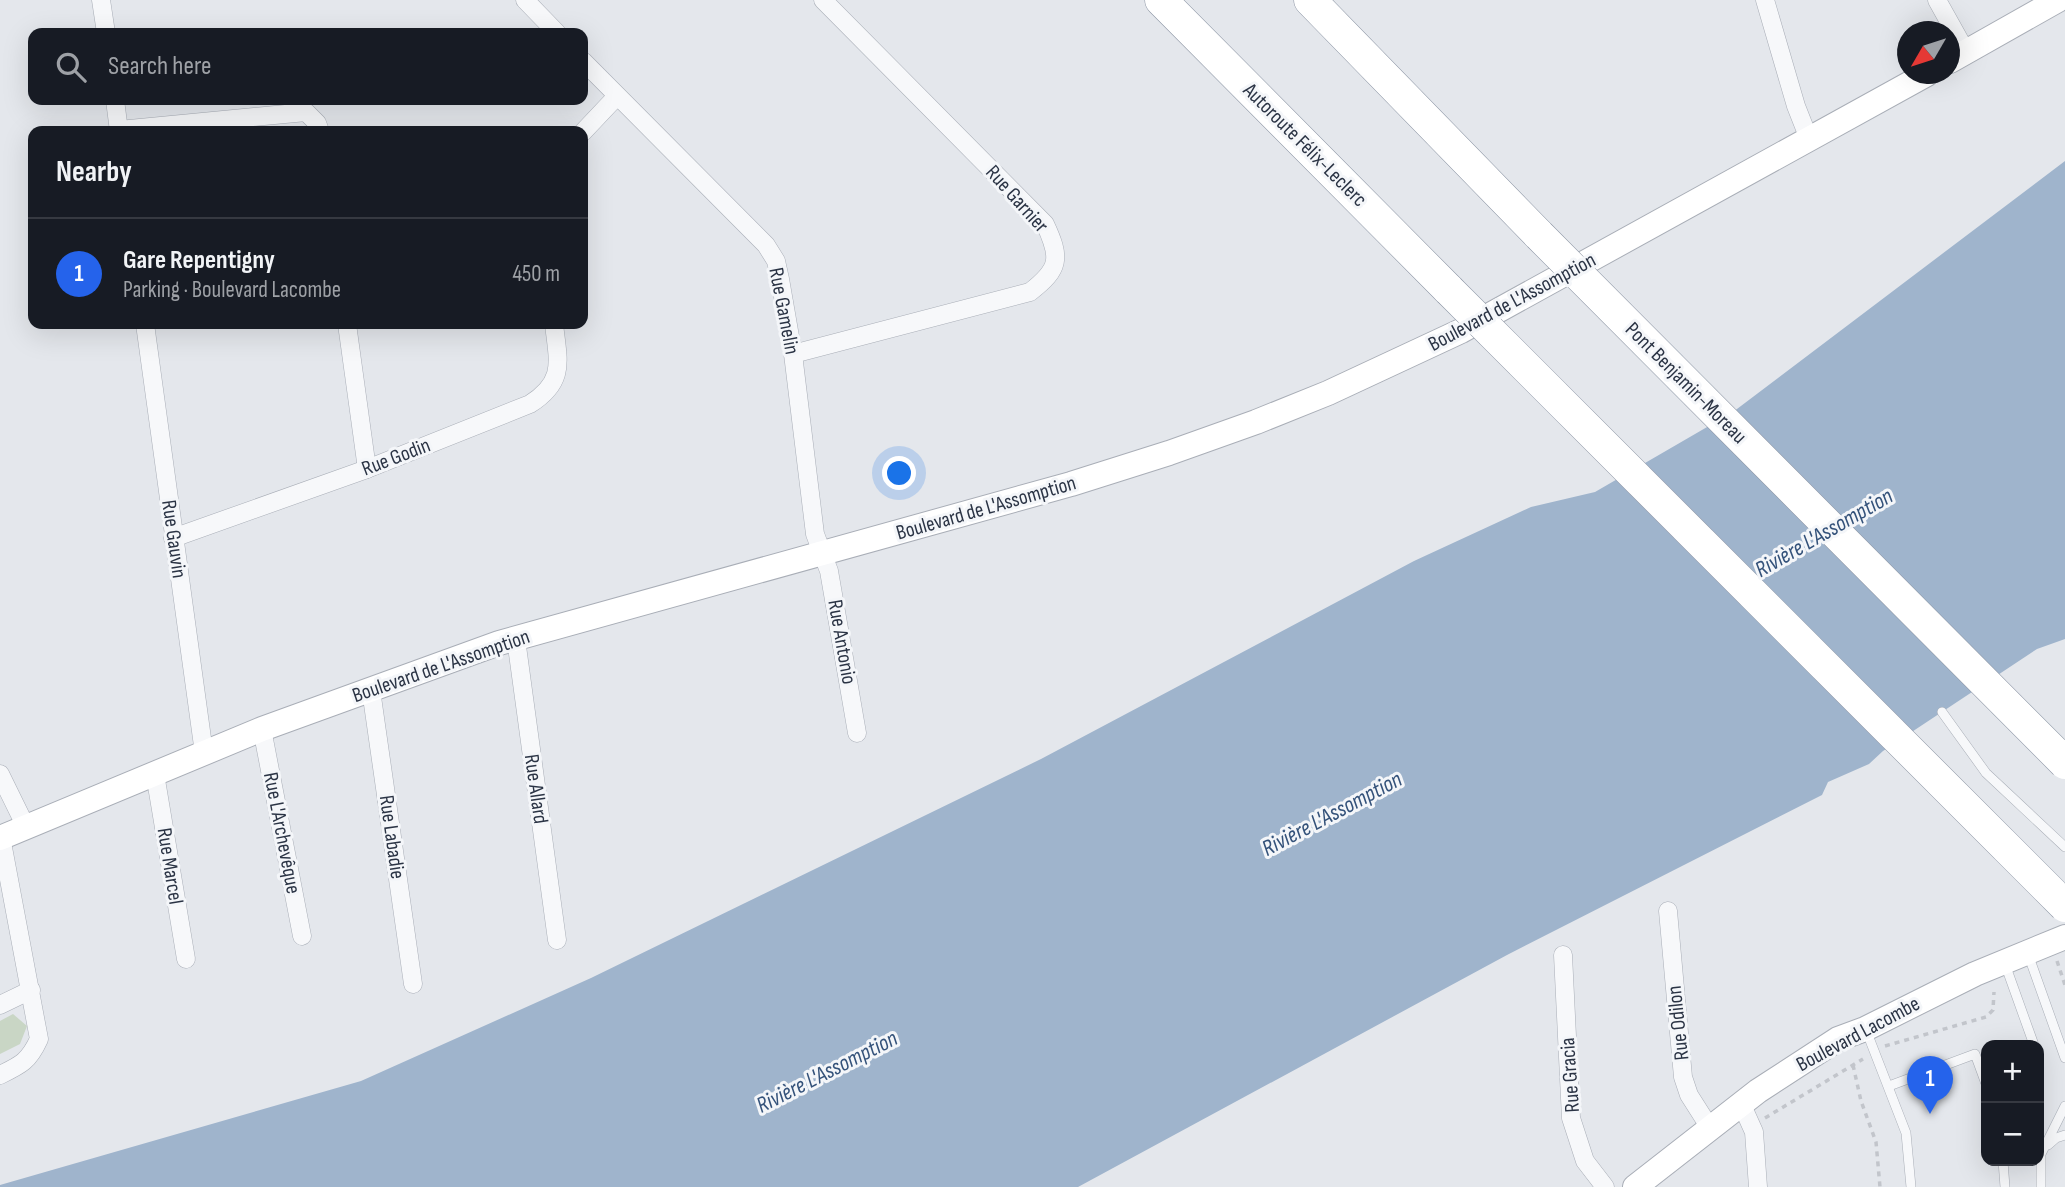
<!DOCTYPE html>
<html lang="en">
<head>
<meta charset="utf-8">
<style>
  :root { --surface:#171b24; --page:#20242c; --text:#f1f3f6; --muted:#9ea1a6; --line:#363941; --accent:#2563eb }
  body { margin:0; font-family:"Sofia Sans Condensed",sans-serif; background:var(--page); color:var(--text) }
  .controls { position:absolute; right:21px; bottom:21px; display:grid; overflow:hidden; border-radius:14px; box-shadow:0 7px 28px #0002 }
  .controls button { width:63px; height:63px; display:grid; place-items:center; padding:0; border:0; border-bottom:2px solid var(--line); background:var(--surface); color:var(--text); font:35px sans-serif }
  .compass { position:absolute; left:1897px; top:21px; width:63px; height:63px; border-radius:50%; background:var(--surface); box-shadow:0 7px 28px #0002; rotate:231deg }
  .you { position:absolute; left:900px; top:474px; width:24px; height:24px; margin:-18px; border:5px solid #fff; border-radius:50%; background:#1a73e8; box-shadow:0 0 0 10px #1a73e833 }
  .badge { display:grid; place-items:center; width:46px; height:46px; border-radius:50%; background:var(--accent); color:#fff; font-size:23px; font-weight:700 }
  .pin { position:absolute; translate:-50% -58px; filter:drop-shadow(0 2px 4px #0008) }
  .pin::after { content:''; position:absolute; top:37px; width:24px; height:21px; background:inherit; clip-path:polygon(0 0,100% 0,50% 100%) }
  .list { margin:0; padding:0; list-style:none }
  h2 { display:flex; justify-content:space-between; align-items:center; height:91px; margin:0; padding:0 28px; font-size:30px }
  h2 small { font-size:23px; font-weight:400; color:var(--muted) }
  .list li { display:grid; grid-template-columns:46px 1fr auto; gap:21px; align-items:center; box-sizing:border-box; height:112px; padding:0 28px; border-top:2px solid var(--line) }
  .list b { display:block; font-size:26px; white-space:nowrap }
  .list p { margin:0; font-size:23px; white-space:nowrap; color:var(--muted) }
  .list em { font-size:23px; font-style:normal; color:var(--muted) }
  .icon { flex:none; width:38px; height:38px; fill:none; stroke:currentColor; stroke-width:2; stroke-linecap:round; stroke-linejoin:round }
  .map { position:relative; flex:none; width:2065px; height:1187px; overflow:hidden }
  .search { position:absolute; background:var(--surface); box-shadow:0 7px 28px #0002; left:28px; top:28px; width:560px; height:77px; display:flex; align-items:center; gap:18px; box-sizing:border-box; padding:0 24px; border-radius:14px; color:var(--muted); font-size:26px }
  .panel { position:absolute; background:var(--surface); box-shadow:0 7px 28px #0002; left:28px; top:126px; width:560px; height:203px; border-radius:14px }
  .map>svg:first-child { display:block }
  .green { fill:#c9d6c5 }
  .water { fill:#9fb4cc }
  .lines { fill:none; stroke-linecap:round; stroke-linejoin:round }
  .lane-casing { stroke:#a9aeb7; stroke-width:10 }
  .street-casing { stroke:#a9aeb7; stroke-width:19 }
  .secondary-casing { stroke:#a9aeb7; stroke-width:26 }
  .highway-casing { stroke:#8b94a3; stroke-width:33 }
  .path { stroke:#c2c5cb; stroke-width:3.5; stroke-dasharray:5 5; stroke-linecap:butt }
  .lane { stroke:#f7f8fa; stroke-width:9 }
  .street { stroke:#f7f8fa; stroke-width:18 }
  .secondary { stroke:#fff; stroke-width:24 }
  .highway { stroke:#fff; stroke-width:32 }
  .highway-bridge-casing { stroke:#8b94a3; stroke-width:33; stroke-linecap:butt }
  .highway-bridge { stroke:#fff; stroke-width:32 }
  .labels { text-anchor:middle; dominant-baseline:central; stroke-width:6; stroke-linejoin:round; paint-order:stroke }
  .street-label { font-size:21px; fill:#2b3445; stroke:#f4f6f9 }
  .water-label { font-size:23px; font-style:italic; fill:#34527a; stroke:#f4f6f9 }
</style>
</head>
<body>
<div class="map">
<svg width="2065" height="1187" viewBox="0 0 2065 1187">
  <rect width="100%" height="100%" fill="#e4e7ec"/>
  <polygon class="green" points="13,1014 27,1026 20,1044 0,1054 0,1021"/>
  <polygon class="water" points="2065,161 2065,639 2037,649 1883,751 1869,764 1828,782 1822,795 1507,955 1078,1187 0,1187 0,1185 361,1081 591,978 1041,759 1414,561 1531,507 1595,492 1733,412"/>
  <g class="lines">
    <g class="lane-casing">
      <g id="lane">
        <polyline points="1942,712 1986,773 2065,847"/>
        <polyline points="2028,954 2065,1058"/>
        <polyline points="2005,964 2034,1045"/>
        <polyline points="1866,1030 1906,1133 1911,1187"/>
        <polyline points="2039,1061 2039,1081"/>
        <polyline points="1889,1086 1975,1054 1986,1084"/>
        <polyline points="2048,1145 2056,1138 2065,1135"/>
        <polyline points="2003,1161 2005,1187"/>
        <polyline points="2041,1187 2041,1154 2065,1106"/>
      </g>
    </g>
    <g class="street-casing">
      <g id="street">
        <polyline points="101,0 106,33"/>
        <polyline points="525,0 557,33"/>
        <polyline points="1765,0 1796,106 1809,139"/>
        <polyline points="1937,0 1966,52"/>
        <polyline points="583,61 766,245 776,261 780,279 793,354 815,534 829,571 857,733"/>
        <polyline points="115,100 119,131"/>
        <polyline points="119,130 306,112 317,123 320,131"/>
        <polyline points="583,132 617,96"/>
        <polyline points="145,324 204,753"/>
        <polyline points="347,324 367,469"/>
        <path d="M 793,354 L 1030,292 C 1060,269 1061,258 1045,224 L 823,0"/>
        <path d="M 173,538 L 367,469 L 530,404 C 566,381 558,361 554,324"/>
        <polyline points="516,639 557,940"/>
        <polyline points="371,690 413,984"/>
        <polyline points="262,729 302,936"/>
        <polyline points="0,774 26,827"/>
        <polyline points="155,774 186,959"/>
        <polyline points="1668,911 1683,1077 1689,1095 1710,1128"/>
        <polyline points="1563,955 1571,1118 1585,1161 1605,1187"/>
        <polyline points="0,1005 31,990"/>
        <path d="M 0,1075 C 21,1065 29,1061 39,1039 L 1,837"/>
        <polyline points="1741,1103 1754,1132 1758,1187"/>
      </g>
    </g>
    <g class="secondary-casing">
      <g id="secondary">
        <polyline points="1950,61 2058,0"/>
        <polyline points="0,838 262,729 499,643 1071,484 1169,453 1256,422 1328,393 1461,331 1927,74"/>
        <polyline points="1635,1187 1758,1091 1838,1039 1865,1029 1975,974 2065,937"/>
      </g>
    </g>
    <g class="highway-casing">
      <g id="highway">
        <polyline points="1161,0 1449,290"/>
        <polyline points="1310,0 1539,235"/>
      </g>
    </g>
    <g class="path">
      <polyline points="2057,961 2065,985"/>
      <polyline points="1885,1046 1986,1017 1993,1010 1994,992"/>
      <polyline points="1853,1065 1861,1101 1876,1142 1880,1187"/>
      <polyline points="1765,1118 1863,1059"/>
    </g>
    <use href="#lane" class="lane"/>
    <use href="#street" class="street"/>
    <use href="#secondary" class="secondary"/>
    <use href="#highway" class="highway"/>
    <g class="highway-bridge-casing">
      <g id="highway-bridge">
        <polyline points="1539,235 2065,763"/>
        <polyline points="1449,290 2065,906"/>
      </g>
    </g>
    <use href="#highway-bridge" class="highway-bridge"/>
  </g>
  <g class="labels">
    <g class="street-label">
      <text transform="translate(1305 145) rotate(45)">Autoroute Félix-Leclerc</text>
      <text transform="translate(1017 199) rotate(48)">Rue Garnier</text>
      <text transform="translate(1512 302) rotate(-28)">Boulevard de L'Assomption</text>
      <text transform="translate(784 311) rotate(79)">Rue Gamelin</text>
      <text transform="translate(1686 383) rotate(45)">Pont Benjamin-Moreau</text>
      <text transform="translate(396 457) rotate(-21)">Rue Godin</text>
      <text transform="translate(986 508) rotate(-16)">Boulevard de L'Assomption</text>
      <text transform="translate(174 539) rotate(82)">Rue Gauvin</text>
      <text transform="translate(842 642) rotate(80)">Rue Antonio</text>
      <text transform="translate(441 666) rotate(-19)">Boulevard de L'Assomption</text>
      <text transform="translate(536 789) rotate(82)">Rue Allard</text>
      <text transform="translate(282 833) rotate(79)">Rue L'Archevêque</text>
      <text transform="translate(392 837) rotate(82)">Rue Labadie</text>
      <text transform="translate(170 866) rotate(81)">Rue Marcel</text>
      <text transform="translate(1678 1023) rotate(-96)">Rue Odilon</text>
      <text transform="translate(1858 1034) rotate(-28)">Boulevard Lacombe</text>
      <text transform="translate(1570 1075) rotate(-94)">Rue Gracia</text>
    </g>
    <g class="water-label">
      <text transform="translate(1824 533) rotate(-30)">Rivière L'Assomption</text>
      <text transform="translate(1332 814) rotate(-28)">Rivière L'Assomption</text>
      <text transform="translate(827 1072) rotate(-27)">Rivière L'Assomption</text>
    </g>
  </g>
</svg>
<div class="controls">
<button>+</button>
<button>−</button>
</div>
<svg class="compass" viewBox="-18 -18 36 36"><path d="M0-13l5 13h-10z" fill="#e53935"/><path d="M0 13l5-13h-10z" fill="#9ea1a6"/></svg>
<div class="you"></div>
<div class="pin badge" style="left:1930px;top:1114px">1</div>
<div class="search"><svg class="icon" aria-label="search" viewBox="0 0 24 24"><circle cx="10" cy="10" r="6"/><path d="M15 15l6 6"/></svg>Search here</div>
<section class="panel">
<h2>Nearby<small></small></h2>
<ul class="list">
<li><span class="badge">1</span><div><b>Gare Repentigny</b><p>Parking · Boulevard Lacombe</p></div><em>450 m</em></li>
</ul>
</section>
</div>
</body>
</html>
